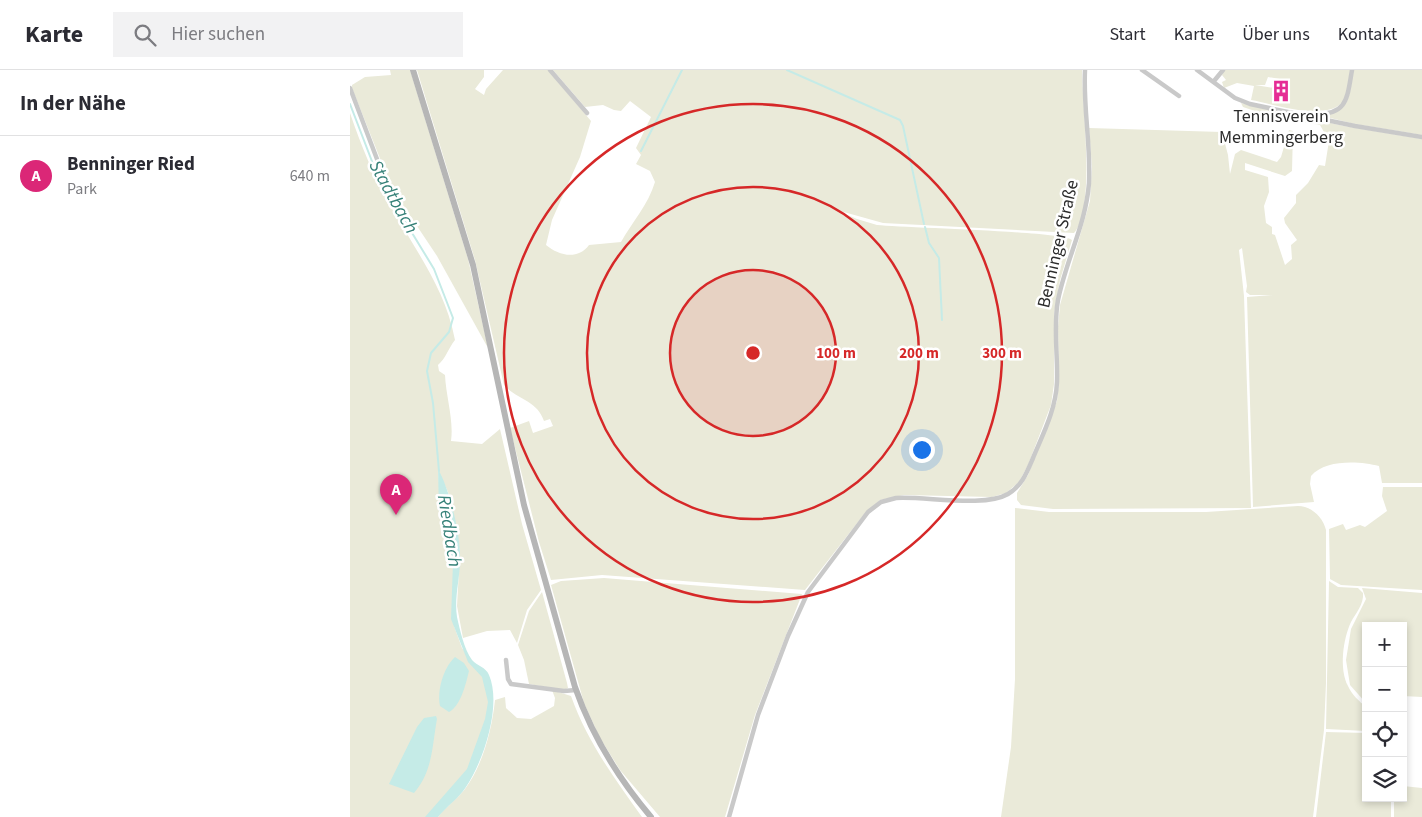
<!DOCTYPE html>
<html lang="de">
<head>
<meta charset="utf-8">
<style>
  :root { --surface:#fff; --page:#f2f2f3; --text:#2b2b33; --muted:#7c7c81; --line:#e1e1e2; --accent:#db2777 }
  body { margin:0; font-family:"Source Sans 3",sans-serif; background:var(--page); color:var(--text) }
  .controls { position:absolute; right:15px; bottom:15px; display:grid; overflow:hidden; border-radius:0px; box-shadow:0 2px 8px #0003 }
  .controls button { width:45px; height:45px; display:grid; place-items:center; padding:0; border:0; border-bottom:1px solid var(--line); background:var(--surface); color:var(--text); font:25px sans-serif }
  .you { position:absolute; left:571px; top:379px; width:18px; height:18px; margin:-12px; border:4px solid #fff; border-radius:50%; background:#1a73e8; box-shadow:0 0 0 8px #1a73e833 }
  .badge { display:grid; place-items:center; width:32px; height:32px; border-radius:50%; background:var(--accent); color:#fff; font-size:16px; font-weight:700 }
  .pin { position:absolute; translate:-50% -41px; filter:drop-shadow(0 1px 2px #0008) }
  .pin::after { content:''; position:absolute; top:26px; width:18px; height:15px; background:inherit; clip-path:polygon(0 0,100% 0,50% 100%) }
  .list { margin:0; padding:0; list-style:none }
  h2 { display:flex; justify-content:space-between; align-items:center; height:65px; margin:0; padding:0 20px; font-size:21px }
  h2 small { font-size:16px; font-weight:400; color:var(--muted) }
  .list li { display:grid; grid-template-columns:32px 1fr auto; gap:15px; align-items:center; box-sizing:border-box; height:80px; padding:0 20px; border-top:1px solid var(--line) }
  .list b { display:block; font-size:19px; white-space:nowrap }
  .list p { margin:0; font-size:16px; white-space:nowrap; color:var(--muted) }
  .list em { font-size:16px; font-style:normal; color:var(--muted) }
  .icon { flex:none; width:28px; height:28px; fill:none; stroke:currentColor; stroke-width:2; stroke-linecap:round; stroke-linejoin:round }
  .map { position:relative; flex:none; width:1072px; height:747px; overflow:hidden }
  header { display:flex; align-items:center; gap:30px; box-sizing:border-box; height:70px; padding:0 25px; background:var(--surface); border-bottom:1px solid var(--line) }
  header strong { font-size:24px }
  nav { display:flex; gap:28px; margin-inline-start:auto; font-size:18px }
  .search { width:350px; height:45px; background:var(--page); display:flex; align-items:center; gap:12px; box-sizing:border-box; padding:0 18px; border-radius:0px; color:var(--muted); font-size:19px }
  main { display:flex }
  aside { flex:1; background:var(--surface) }
  .map>svg:first-child { display:block }
  .green { fill:#eaead9; fill-rule:evenodd }
  .water { fill:#c5ebe7 }
  .lines { fill:none; stroke-linecap:round; stroke-linejoin:round }
  .stream { stroke:#c5ebe7; stroke-width:2 }
  .street { stroke:#c9c9c9; stroke-width:4.5 }
  .secondary { stroke:#b6b6b6; stroke-width:6 }
  .ring { fill:none; stroke:#d62828; stroke-width:2.5 }
  .labels { text-anchor:middle; dominant-baseline:central; stroke-width:5; stroke-linejoin:round; paint-order:stroke }
  .poi-label { font-size:18px; fill:#2c2c2c; stroke:#fff }
  .street-label { font-size:18px; fill:#2c2c2c; stroke:#fff }
  .water-label { font-size:19px; font-style:italic; fill:#378279; stroke:#fff }
  .centre { fill:#d62828; stroke:#fff; stroke-width:2.5 }
  .ring-label { font-size:15px; text-anchor:middle; font-weight:bold; fill:#d62828; stroke:#fff; stroke-width:5; stroke-linejoin:round; paint-order:stroke }
</style>
</head>
<body>
<header>
<strong>Karte</strong>
<div class="search"><svg class="icon" aria-label="search" viewBox="0 0 24 24"><circle cx="10" cy="10" r="6"/><path d="M15 15l6 6"/></svg>Hier suchen</div>
<nav><a>Start</a><a>Karte</a><a>Über uns</a><a>Kontakt</a></nav>
</header>
<main>
<aside>
<h2>In der Nähe<small></small></h2>
<ul class="list">
<li><span class="badge">A</span><div><b>Benninger Ried</b><p>Park</p></div><em>640 m</em></li>
</ul>
</aside>
<div class="map">
<svg width="1072" height="747" viewBox="0 0 1072 747">
  <rect width="100%" height="100%" fill="#fff"/>
  <g class="green">
    <polygon points="40,0 60,0 118,189 138,278 87,186 47,126 35,101 2,18 2,15 15,7 41,5"/>
    <path d="M 67,0 L 134,0 L 134,7 L 125,19 L 134,25 L 136,19 L 153,0 L 198,0 L 241,51 L 230,87 L 202,150 L 196,175 C 209,186 228,190 239,175 L 271,172 C 283,151 298,135 305,112 L 300,101 L 286,94 L 291,85 L 286,78 L 301,47 L 280,31 L 271,41 L 264,40 L 253,35 L 235,37 L 203,0 L 732,0 C 732,35 746,138 724,163 L 533,153 L 483,139 L 507,149 L 527,155 C 554,158 713,161 722,170 L 710,210 L 704,244 L 704,314 L 701,335 L 678,395 L 669,412 L 656,423 L 642,427 L 554,425 L 530,430 L 515,443 L 455,520 L 252,505 L 201,510 L 189,472 L 160,358 L 179,351 L 183,363 L 203,356 L 200,349 L 194,351 C 187,330 167,330 154,315 L 125,190 Z"/>
    <path d="M 874,0 L 1000,0 C 999,9 999,23 994,30 C 979,53 924,34 901,30 L 904,16 L 887,13 L 874,18 L 872,12 L 876,10 L 872,5 ZM 918,7 L 935,10 L 934,19 L 937,20 L 905,15 L 915,15 Z"/>
    <path d="M 1003,0 L 1072,0 L 1072,65 L 1005,54 L 972,46 C 1002,40 999,26 1003,0 Z"/>
    <path d="M 891,33 L 994,56 L 1072,69 L 1072,413 L 1032,413 L 1029,396 C 1010,391 975,389 961,406 L 960,414 L 964,432 L 903,437 L 897,227 L 923,225 L 900,225 L 896,222 L 897,216 L 892,178 L 889,180 L 894,226 L 901,438 L 703,439 L 671,435 L 667,430 L 667,423 L 678,405 L 707,331 L 709,313 L 708,257 L 710,235 L 740,131 L 742,97 L 739,58 L 872,62 L 878,85 L 880,104 L 885,84 L 891,80 L 927,92 L 931,87 L 939,60 L 943,61 L 942,101 L 935,106 L 895,93 L 895,100 L 918,107 L 919,122 L 914,136 L 916,153 L 922,157 L 922,164 L 925,165 L 935,195 L 942,189 L 941,175 L 947,170 L 935,153 L 934,148 L 946,133 L 946,125 L 958,113 L 969,95 L 975,96 L 979,71 L 970,55 L 923,47 L 893,37 Z"/>
    <path d="M 0,43 C 11,75 23,105 40,134 C 65,181 95,217 105,270 C 98,279 96,288 88,295 L 89,301 L 95,305 C 96,327 104,350 101,371 L 132,374 L 150,359 L 172,454 L 191,520 L 177,540 L 167,573 L 160,560 L 137,561 L 113,568 L 107,536 L 110,482 L 98,422 L 88,400 L 92,452 L 103,492 L 104,556 L 112,578 L 131,602 L 141,625 L 134,658 L 118,699 L 79,747 L 0,747 Z"/>
    <polygon points="1033,417 1072,417 1072,520 991,515 980,509 979,459 993,454 996,460 1010,455 1015,457 1037,441 1032,426"/>
    <path d="M 948,436 C 961,436 973,447 976,460 L 976,613 L 974,660 L 963,747 L 651,747 L 661,677 L 665,609 L 665,438 L 699,442 L 856,442 Z"/>
    <polygon points="254,508 452,524 405,645 375,747 310,747 270,700 250,668 234,633 201,515 211,511"/>
    <path d="M 979,511 L 988,517 L 1008,518 L 1013,523 C 1014,534 1006,543 1001,552 C 993,569 989,599 998,616 C 1002,625 1009,631 1016,637 L 1016,661 L 976,659 Z"/>
    <polygon points="1012,518 1072,523 1072,627 1053,626 1053,556 1016,556 1016,633 1000,615 996,590 1001,559 1016,529"/>
    <polygon points="192,522 217,613 218,618 214,620 179,614 174,590 168,575 179,541"/>
    <path d="M 202,620 L 221,626 C 237,671 264,708 292,747 L 88,747 C 96,737 107,729 115,719 C 133,695 142,659 145,630 L 155,627 L 156,638 L 167,648 L 181,649 L 204,636 L 205,628 Z"/>
    <polygon points="976,662 1016,663 1016,728 1041,728 1041,747 966,747"/>
    <polygon points="1053,716 1072,718 1072,747 1044,747 1044,728 1053,728"/>
  </g>
  <g class="water">
    <path d="M 88,399 C 100,420 111,466 110,490 C 110,509 104,528 107,547 C 110,560 114,579 122,590 C 127,596 136,597 139,605 C 152,635 134,690 116,717 C 109,728 97,736 88,747 L 75,747 L 117,699 L 135,649 L 138,632 L 132,607 L 118,592 L 101,549 L 103,492 L 89,442 Z"/>
    <path d="M 105,587 L 114,593 L 119,601 C 116,613 111,636 99,642 L 90,636 C 87,621 93,598 105,587 Z"/>
    <path d="M 86,646 L 87,649 C 82,676 83,701 64,723 L 39,714 L 67,657 L 74,648 Z"/>
  </g>
  <g class="lines">
    <g class="stream">
      <polyline points="437,0 550,50 553,56 574,154"/>
      <polyline points="0,34 28,107 84,199 103,248 99,262 81,283 77,301 83,333 89,401"/>
      <polyline points="291,81 332,0"/>
      <polyline points="575,157 579,173 589,188 592,250"/>
    </g>
    <g class="street">
      <polyline points="200,0 237,43"/>
      <polyline points="792,0 829,26"/>
      <polyline points="847,0 885,28 900,34 1005,56 1072,67"/>
      <polyline points="864,11 873,0"/>
      <polyline points="0,18 30,97 45,129"/>
      <path d="M 964,44 C 998,45 997,28 1002,0"/>
      <polyline points="156,590 158,609 161,614 214,621 226,620"/>
      <path d="M 379,747 L 408,645 L 438,566 L 458,522 L 518,442 L 531,432 L 546,428 C 575,426 634,438 658,424 C 672,416 677,402 683,388 C 693,364 706,339 707,312 C 708,285 703,257 708,230 C 716,190 736,154 739,113 C 741,75 733,38 735,0"/>
    </g>
    <path class="secondary" d="M 63,0 L 123,195 L 174,435 L 225,617 C 242,666 268,708 301,747"/>
  </g>
  <circle cx="403" cy="283" r="83" fill="#d62828" fill-opacity=".12"/>
  <g class="ring">
    <circle cx="403" cy="283" r="83"/>
    <circle cx="403" cy="283" r="166"/>
    <circle cx="403" cy="283" r="249"/>
  </g>
  <defs>
    <g id="building-bare" transform="scale(1.725)"><path d="M-4-6H4V6H1V3H-1V6H-4ZM-2.5-4.3h1.7v1.8h-1.7ZM.8-4.3h1.7v1.8H.8ZM-2.5-1h1.7V.8h-1.7ZM.8-1h1.7V.8H.8Z" fill="#e52d95" stroke="#fff" stroke-width="2.5" paint-order="stroke"/></g>
  </defs>
  <g fill-rule="evenodd">
    <use href="#building-bare" x="931" y="21"/>
  </g>
  <g class="labels">
    <g class="poi-label">
      <text x="931" y="46">Tennisverein<tspan x="931" dy="21">Memmingerberg</tspan></text>
    </g>
    <g class="street-label">
      <text transform="translate(708 174) rotate(-77)">Benninger Straße</text>
    </g>
    <g class="water-label">
      <text transform="translate(43 127) rotate(61)">Stadtbach</text>
      <text transform="translate(99 461) rotate(81)">Riedbach</text>
    </g>
  </g>
  <circle cx="403" cy="283" r="8" class="centre"/>
  <g class="ring-label">
    <text x="486" y="288">100 m</text>
    <text x="569" y="288">200 m</text>
    <text x="652" y="288">300 m</text>
  </g>
</svg>
<div class="controls">
<button>+</button>
<button>−</button>
<button><svg class="icon" aria-label="locate" viewBox="0 0 24 24"><circle cx="12" cy="12" r="6"/><path d="M12 2v4M12 18v4M2 12h4M18 12h4"/></svg></button>
<button><svg class="icon" aria-label="layers" viewBox="0 0 24 24"><path d="M12 4l9 5-9 5-9-5zM3 14l9 5 9-5"/></svg></button>
</div>
<div class="you"></div>
<div class="pin badge" style="left:46px;top:445px">A</div>
</div>
</main>
</body>
</html>
